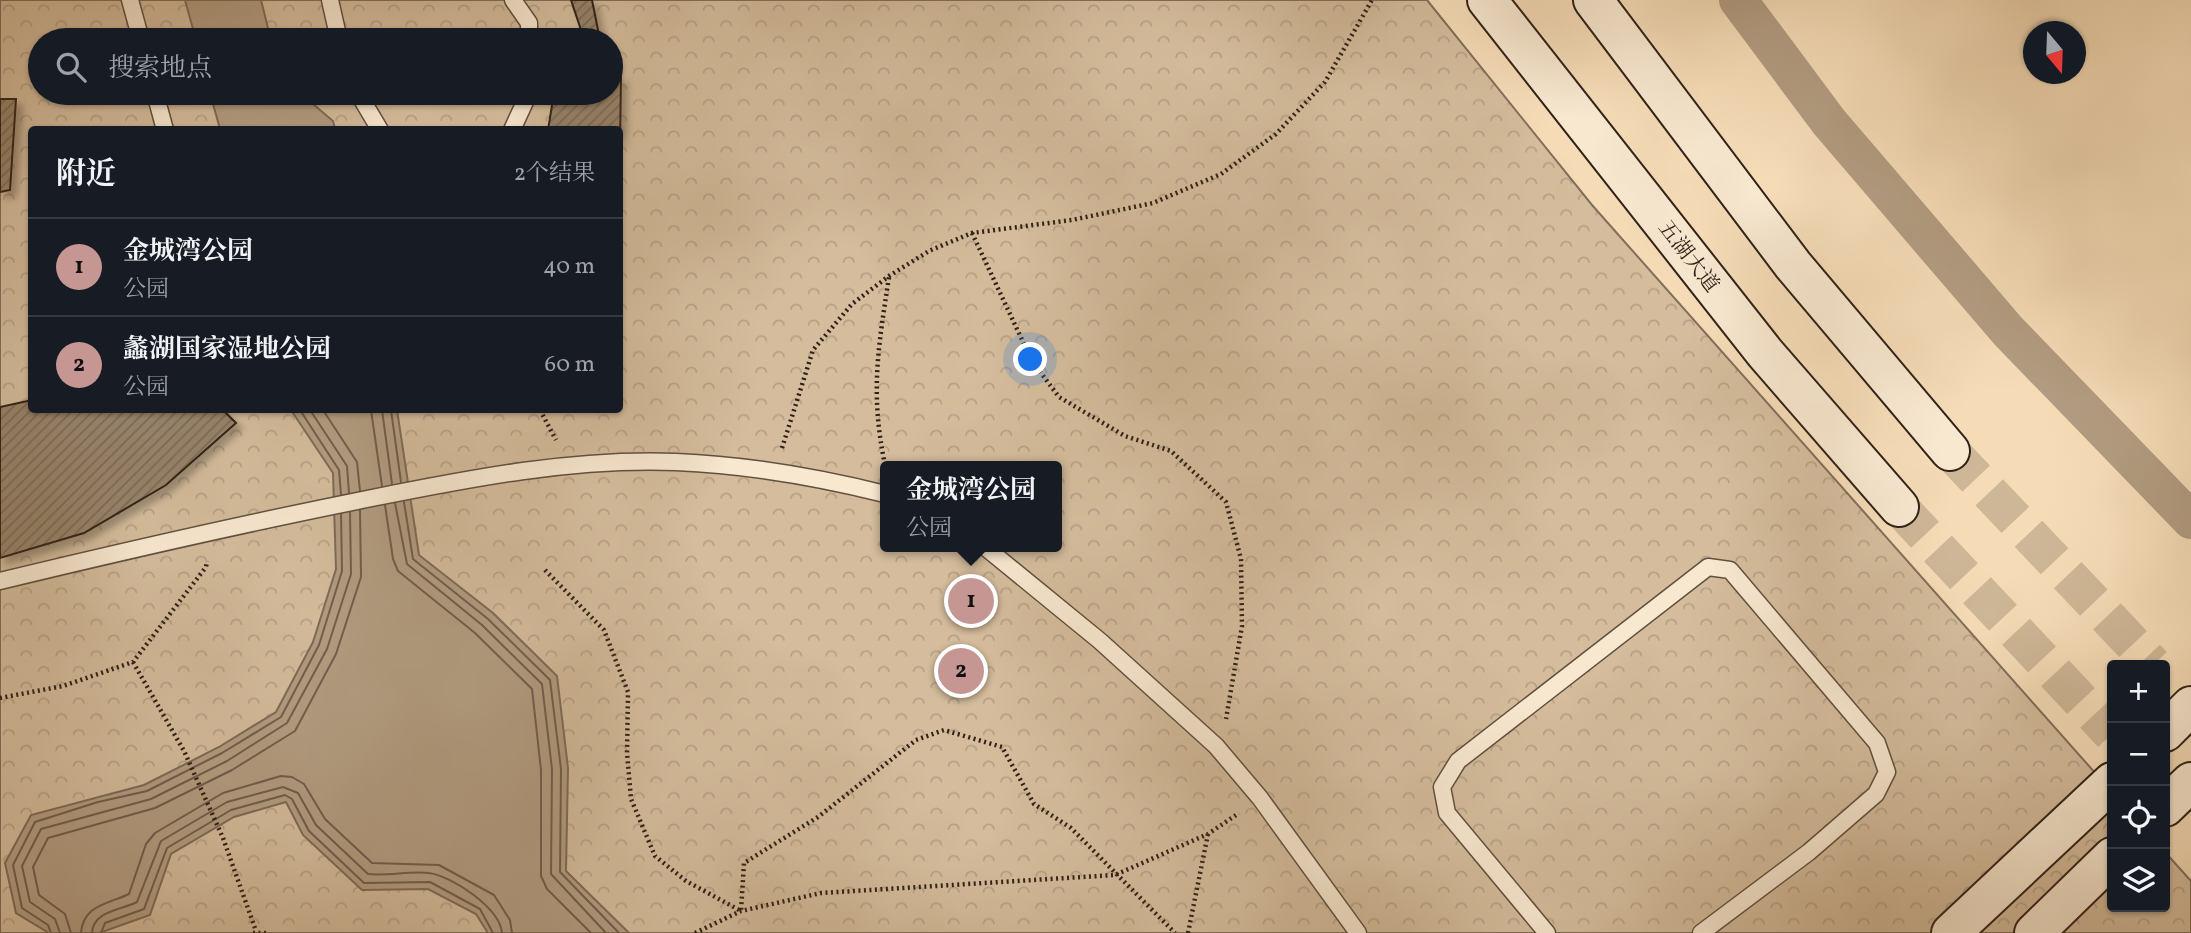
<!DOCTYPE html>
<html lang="zh">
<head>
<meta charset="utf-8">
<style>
  :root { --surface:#171b24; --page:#20242c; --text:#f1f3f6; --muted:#9ea1a6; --line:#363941; --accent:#c59692 }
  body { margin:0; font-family:Vollkorn,"Noto Serif SC",serif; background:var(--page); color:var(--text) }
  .controls { position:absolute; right:21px; bottom:21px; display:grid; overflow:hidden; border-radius:7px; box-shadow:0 2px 5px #0004 }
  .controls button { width:63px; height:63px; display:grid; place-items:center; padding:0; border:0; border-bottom:2px solid var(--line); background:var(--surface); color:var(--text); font:35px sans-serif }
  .compass { position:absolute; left:2023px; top:21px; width:63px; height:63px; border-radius:50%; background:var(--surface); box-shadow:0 2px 5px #0004; rotate:161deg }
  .you { position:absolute; left:1031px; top:360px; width:24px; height:24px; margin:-18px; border:5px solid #fff; border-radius:50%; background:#1a73e8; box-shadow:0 0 0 10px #1a73e833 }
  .badge { display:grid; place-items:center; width:46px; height:46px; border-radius:50%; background:var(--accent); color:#111; font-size:23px; font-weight:700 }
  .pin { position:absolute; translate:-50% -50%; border:4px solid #fff; box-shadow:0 2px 7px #0006 }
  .popup { position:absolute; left:880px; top:461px; width:182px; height:91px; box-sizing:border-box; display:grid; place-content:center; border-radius:7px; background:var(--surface); filter:drop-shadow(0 2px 5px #0005); font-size:23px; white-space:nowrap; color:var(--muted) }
  .popup b { font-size:26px; color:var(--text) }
  .popup::after { content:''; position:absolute; left:50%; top:100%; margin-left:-14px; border:14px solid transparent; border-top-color:var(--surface) }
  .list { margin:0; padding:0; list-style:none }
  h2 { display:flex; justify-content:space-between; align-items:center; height:91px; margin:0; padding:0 28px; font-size:30px }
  h2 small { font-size:23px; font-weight:400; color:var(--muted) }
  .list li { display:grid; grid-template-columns:46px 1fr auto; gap:21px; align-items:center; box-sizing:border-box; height:98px; padding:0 28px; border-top:2px solid var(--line) }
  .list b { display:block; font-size:26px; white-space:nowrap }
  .list p { margin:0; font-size:23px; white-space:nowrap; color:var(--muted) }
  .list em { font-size:23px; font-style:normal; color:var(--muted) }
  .icon { flex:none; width:38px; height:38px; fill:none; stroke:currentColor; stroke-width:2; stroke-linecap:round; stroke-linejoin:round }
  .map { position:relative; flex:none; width:2191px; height:933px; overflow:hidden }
  .search { position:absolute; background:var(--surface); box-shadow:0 2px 5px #0004; left:28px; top:28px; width:595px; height:77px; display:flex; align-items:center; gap:18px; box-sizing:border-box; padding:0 24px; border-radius:38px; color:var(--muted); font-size:26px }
  .panel { position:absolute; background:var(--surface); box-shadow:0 2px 5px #0004; left:28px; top:126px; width:595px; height:287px; border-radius:7px }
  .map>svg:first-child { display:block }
  .park { fill:url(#park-crowns); stroke:#826e5a; stroke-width:2; fill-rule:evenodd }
  .water { fill:#b29c81; stroke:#7e6b57; stroke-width:2 }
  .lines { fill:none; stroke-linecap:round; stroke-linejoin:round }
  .shore { stroke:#715e4c; stroke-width:2 }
  .canal { stroke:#b29c81; stroke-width:38 }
  .building { fill:url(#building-hatch); stroke:#302117; stroke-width:2; filter:url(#shadow) }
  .secondary-tunnel { stroke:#ceb797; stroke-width:38; stroke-dasharray:38 19; stroke-linecap:butt }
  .lane-casing { stroke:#61503f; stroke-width:19 }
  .secondary-casing { stroke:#302117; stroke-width:42 }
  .path { stroke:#302117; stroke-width:4.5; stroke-dasharray:2 3.5; stroke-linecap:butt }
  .lane { stroke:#f8e8d0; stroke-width:16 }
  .secondary { stroke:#f8e8d0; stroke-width:38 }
  .labels { text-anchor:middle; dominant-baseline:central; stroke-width:5; stroke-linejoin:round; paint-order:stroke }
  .street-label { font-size:21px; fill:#302117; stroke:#f8e8d0 }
</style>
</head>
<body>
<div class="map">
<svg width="2191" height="933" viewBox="0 0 2191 933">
  <defs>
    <pattern id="park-crowns" width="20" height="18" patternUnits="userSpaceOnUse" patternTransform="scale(1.75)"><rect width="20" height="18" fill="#d4bc9c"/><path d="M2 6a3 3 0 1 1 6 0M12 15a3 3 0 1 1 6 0" fill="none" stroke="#b6a186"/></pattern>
    <pattern id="building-hatch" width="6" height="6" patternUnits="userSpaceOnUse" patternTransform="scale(1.75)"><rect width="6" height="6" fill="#96826a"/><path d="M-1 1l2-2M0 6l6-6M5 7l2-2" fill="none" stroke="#7b6a56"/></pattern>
    <filter id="shadow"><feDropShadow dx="6" dy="6" stdDeviation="3.5" flood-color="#0004"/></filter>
  </defs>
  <rect width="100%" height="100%" fill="#f5dcb7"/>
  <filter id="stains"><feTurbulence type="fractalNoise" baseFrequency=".00286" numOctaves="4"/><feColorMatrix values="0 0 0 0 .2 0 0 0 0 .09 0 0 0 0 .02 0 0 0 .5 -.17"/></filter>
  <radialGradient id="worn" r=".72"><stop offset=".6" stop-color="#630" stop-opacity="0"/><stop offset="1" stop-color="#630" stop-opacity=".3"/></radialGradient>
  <path class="park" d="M 0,0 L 1427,0 L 1592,205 L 2112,792 L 2112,907 L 2165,907 L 2165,852 L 2191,881 L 2191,933 L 0,933 ZM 40,40 L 611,40 L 611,93 L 40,93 ZM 32,130 L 620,130 L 620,410 L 32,410 ZM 885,466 L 1057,466 L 1057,547 L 885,547 Z"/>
  <g class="water">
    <polygon points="185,0 261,0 271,40 196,40"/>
    <polygon points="210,93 300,93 333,121 335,129 220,129"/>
    <polygon points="291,410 397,410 419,555 493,613 557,676 568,768 566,871 629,933 488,933 476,914 428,889 362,890 303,835 286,802 234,817 171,854 150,915 99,933 49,933 16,913 5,863 31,815 144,785 219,747 276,712 313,642 336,569 333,473"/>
  </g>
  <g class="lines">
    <g class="shore">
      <polyline points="300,410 339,470 341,495"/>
      <polyline points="310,410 347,466 349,493"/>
      <polyline points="323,410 357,462 360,491"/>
      <polyline points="371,410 382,486"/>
      <polyline points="382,410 392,484"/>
      <polyline points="391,410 401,482"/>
      <polyline points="404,502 413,559 488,619 550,680 561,769 560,872 619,933"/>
      <polyline points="395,503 407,564 482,625 542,684 552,769 551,874 606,933"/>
      <polyline points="385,505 393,559 398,571 475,633 532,689 541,770 541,876 547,889 591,933"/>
      <polyline points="51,933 48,925 22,908 13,865 35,822 98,802 147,791 222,753 281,717 319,645 342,571 341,514"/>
      <polyline points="60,933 55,919 30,902 22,866 41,829 151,799 227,761 287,723 327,649 351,574 350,512"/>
      <polyline points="71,933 65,914 39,895 33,867 48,838 155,808 232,770 295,731 336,654 361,577 360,510"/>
      <path d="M 81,933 C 83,905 108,904 129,894 L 146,844 L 155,833 L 223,793 L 281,776 L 292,777 L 304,784 L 325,819 L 372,863 L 439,865 L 494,895 L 510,920 L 512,933"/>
      <path d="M 92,933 C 93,911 121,910 137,902 L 161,841 L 227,802 L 283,787 L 298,793 L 316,825 L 368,874 C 388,876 409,871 429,873 C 452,876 500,908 502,933"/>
      <polyline points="101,933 105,923 144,909 167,848 231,810 285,795 292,799 309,831 364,883 430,882 480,909 493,933"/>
    </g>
    <polyline class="canal" points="1738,0 1829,122 2008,331 2191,520"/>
  </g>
  <g class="building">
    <polygon points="571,0 592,0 600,40 579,40 580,27"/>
    <polygon points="611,76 621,77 620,143 620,130 548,130 554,93 611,93"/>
    <polygon points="0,99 16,99 10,190 0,192"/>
    <polygon points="32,400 32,410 223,410 236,423 166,485 84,533 0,558 0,407"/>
  </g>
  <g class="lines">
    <g class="secondary-tunnel">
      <polyline points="1950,451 2153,665"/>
      <polyline points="1899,507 2112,734"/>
    </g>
    <g class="lane-casing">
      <g id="lane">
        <polyline points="130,0 141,40"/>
        <polyline points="330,0 339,40"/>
        <polyline points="513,0 529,23 529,40"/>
        <polyline points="155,93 165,130"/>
        <polyline points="358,93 380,130"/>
        <polyline points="512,130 529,93"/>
        <polyline points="985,547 1100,641 1216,746 1260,798 1358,933"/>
        <path d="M 0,581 C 124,551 247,523 372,498 C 472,478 574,458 676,462 C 746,465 817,477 885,494"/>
        <polyline points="1547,933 1447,813 1442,787 1458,761 1708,567 1730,570 1877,743 1887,772 1876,794 1809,852 1701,933"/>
      </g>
    </g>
    <g class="secondary-casing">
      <g id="secondary">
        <polyline points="1487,0 1765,353 1899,507"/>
        <polyline points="1593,0 1793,265 1950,451"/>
        <polyline points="2165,732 2191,706"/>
        <polyline points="2165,807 2191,782"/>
        <polyline points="1951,933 2112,782"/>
        <polyline points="2034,933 2112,857"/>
      </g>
    </g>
    <g class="path">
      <polyline points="972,233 1032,361 1059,397 1125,436 1171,451 1226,502 1241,559 1242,626 1226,719"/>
      <polyline points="540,410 556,440"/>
      <polyline points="782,448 813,350 852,304 889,276 929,251 972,233 1072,220 1153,203 1221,174 1276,134 1325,82 1372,0"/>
      <path d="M 885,465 C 870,393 878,349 889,277"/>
      <polyline points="545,570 604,630 628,692 627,753 631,799 655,856 686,881 741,911 744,863 818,817 916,740 944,730 1002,747 1034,804 1071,828 1175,933"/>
      <polyline points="133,662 184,751 223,838 256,931"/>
      <polyline points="0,698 63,686 133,662 206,567 207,561"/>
      <polyline points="253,933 269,933"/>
      <polyline points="695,933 741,911 821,893 1115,875 1208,834 1239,813"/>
      <polyline points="1188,933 1208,834"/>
    </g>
    <use href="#lane" class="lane"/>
    <use href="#secondary" class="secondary"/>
  </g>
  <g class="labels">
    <g class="street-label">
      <text transform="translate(1688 257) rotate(52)">五湖大道</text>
    </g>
  </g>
  <rect width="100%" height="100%" filter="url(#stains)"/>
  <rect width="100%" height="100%" fill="url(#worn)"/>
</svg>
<div class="controls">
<button>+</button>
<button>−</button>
<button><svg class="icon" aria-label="locate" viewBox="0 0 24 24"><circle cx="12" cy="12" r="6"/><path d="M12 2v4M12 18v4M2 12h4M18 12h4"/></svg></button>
<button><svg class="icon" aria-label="layers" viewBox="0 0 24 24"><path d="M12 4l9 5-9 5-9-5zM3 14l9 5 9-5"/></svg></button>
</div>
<svg class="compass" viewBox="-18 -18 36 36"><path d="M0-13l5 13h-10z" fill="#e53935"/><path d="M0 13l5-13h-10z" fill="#9ea1a6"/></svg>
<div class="you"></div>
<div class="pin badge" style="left:971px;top:601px">1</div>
<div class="popup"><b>金城湾公园</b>公园</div>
<div class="pin badge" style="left:961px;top:671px">2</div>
<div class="search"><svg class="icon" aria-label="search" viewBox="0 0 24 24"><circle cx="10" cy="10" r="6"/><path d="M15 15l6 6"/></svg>搜索地点</div>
<section class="panel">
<h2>附近<small>2个结果</small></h2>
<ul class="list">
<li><span class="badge">1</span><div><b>金城湾公园</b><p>公园</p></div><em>40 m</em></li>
<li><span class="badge">2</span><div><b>蠡湖国家湿地公园</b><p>公园</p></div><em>60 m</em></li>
</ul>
</section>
</div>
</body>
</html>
